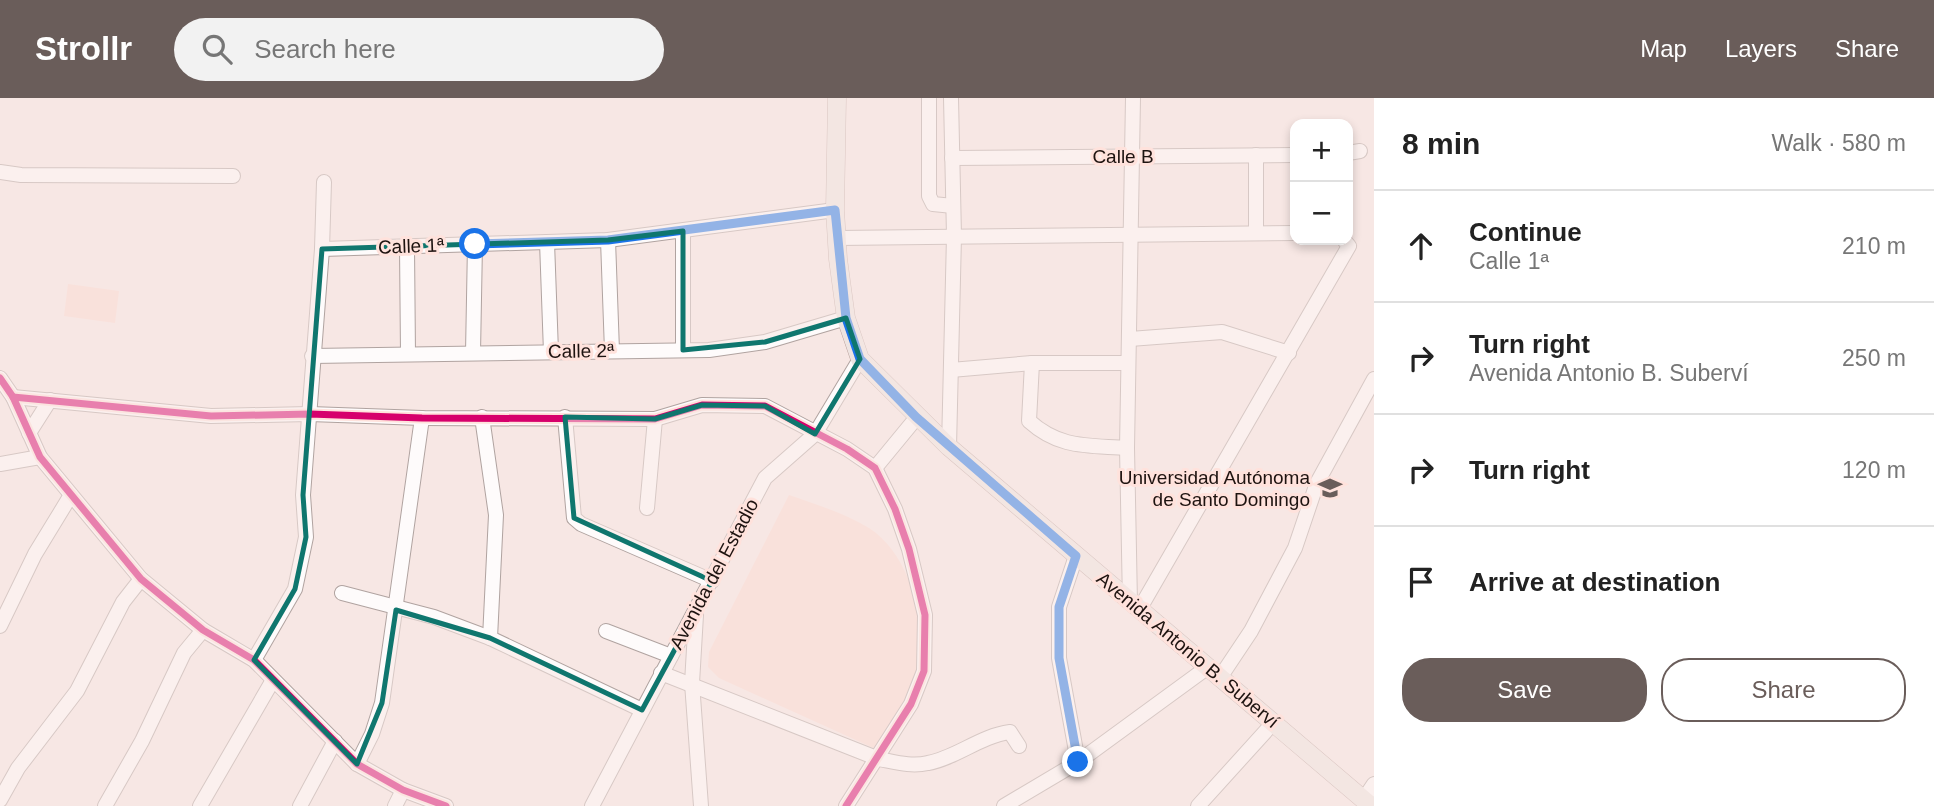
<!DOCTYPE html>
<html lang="en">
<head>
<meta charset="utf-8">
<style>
  :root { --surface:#fff; --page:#f2f2f2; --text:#222; --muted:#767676; --line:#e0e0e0; --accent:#6a5d5a }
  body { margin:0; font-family:Arial,sans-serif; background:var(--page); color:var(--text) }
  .controls { position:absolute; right:21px; top:21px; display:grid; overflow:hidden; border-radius:14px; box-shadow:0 4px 10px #0003 }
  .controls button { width:63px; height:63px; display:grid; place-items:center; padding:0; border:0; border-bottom:2px solid var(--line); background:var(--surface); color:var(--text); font:35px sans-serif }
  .stop { position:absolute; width:21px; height:21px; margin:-16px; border:5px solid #1a73e8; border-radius:50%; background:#fff }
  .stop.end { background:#1a73e8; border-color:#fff; box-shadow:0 2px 7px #0008 }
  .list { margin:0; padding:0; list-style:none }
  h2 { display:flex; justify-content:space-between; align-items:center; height:91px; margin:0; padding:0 28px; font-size:30px }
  h2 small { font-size:23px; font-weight:400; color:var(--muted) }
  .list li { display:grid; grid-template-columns:46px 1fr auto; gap:21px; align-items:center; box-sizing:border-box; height:112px; padding:0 28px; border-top:2px solid var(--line) }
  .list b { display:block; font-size:26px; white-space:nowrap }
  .list p { margin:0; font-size:23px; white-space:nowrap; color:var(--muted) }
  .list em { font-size:23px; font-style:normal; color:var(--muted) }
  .actions { display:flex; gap:14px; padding:21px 28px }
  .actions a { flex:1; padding:16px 0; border:2px solid var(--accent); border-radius:28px; text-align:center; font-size:24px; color:var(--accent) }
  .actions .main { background:var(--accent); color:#fff }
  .icon { flex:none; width:38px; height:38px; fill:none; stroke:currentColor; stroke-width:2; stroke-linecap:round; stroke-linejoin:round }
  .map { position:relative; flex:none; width:1374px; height:708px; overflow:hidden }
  header { display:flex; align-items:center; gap:42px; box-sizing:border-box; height:98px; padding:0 35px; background:var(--accent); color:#fff }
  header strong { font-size:33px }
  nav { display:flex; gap:38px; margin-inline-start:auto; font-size:24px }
  .search { width:490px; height:63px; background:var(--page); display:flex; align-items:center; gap:18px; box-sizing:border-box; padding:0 24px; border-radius:38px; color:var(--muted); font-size:26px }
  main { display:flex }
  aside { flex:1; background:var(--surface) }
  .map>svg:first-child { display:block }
  .green { fill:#fbd9d1 }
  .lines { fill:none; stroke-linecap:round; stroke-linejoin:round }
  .minor-casing { stroke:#b0a3a0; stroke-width:16 }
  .major-casing { stroke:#b69e99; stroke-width:19 }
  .minor { stroke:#fefbfb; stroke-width:14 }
  .major { stroke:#eee4e1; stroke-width:18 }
  .cycleway-casing { stroke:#ffe2dc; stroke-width:11 }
  .cycleway { stroke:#d6006c; stroke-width:7 }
  .route { stroke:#1a73e8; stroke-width:9 }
  .marked { fill:none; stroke:#0f766e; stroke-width:5; stroke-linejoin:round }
  .labels { text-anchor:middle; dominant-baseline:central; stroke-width:6; stroke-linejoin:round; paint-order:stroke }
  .street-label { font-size:19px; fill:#1e1310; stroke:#ffe2dc }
  .poi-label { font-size:19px; fill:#1e1310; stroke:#ffe2dc; text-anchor:end }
</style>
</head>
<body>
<header>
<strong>Strollr</strong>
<div class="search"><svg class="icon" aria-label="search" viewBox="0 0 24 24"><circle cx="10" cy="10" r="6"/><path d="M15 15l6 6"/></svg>Search here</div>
<nav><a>Map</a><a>Layers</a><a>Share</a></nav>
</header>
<main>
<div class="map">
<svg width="1374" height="708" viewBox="0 0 1374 708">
  <rect width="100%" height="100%" fill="#f7e7e4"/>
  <g class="green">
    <polygon points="68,186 119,193 115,225 64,218"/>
    <path d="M 789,397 C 815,406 844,415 869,430 C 910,456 927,524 920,570 C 915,598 892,628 878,652 L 719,580 L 708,569 L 709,554 Z"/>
  </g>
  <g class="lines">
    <g class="minor-casing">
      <g id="minor">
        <polyline points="929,0 929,98 933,106 953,108"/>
        <polyline points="1348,55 1360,53"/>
        <polyline points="1256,57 1256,134"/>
        <polyline points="952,60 1295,57"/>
        <polyline points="0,74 21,77 233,78"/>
        <polyline points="837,140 1295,135"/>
        <polyline points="608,142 612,253"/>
        <polyline points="547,144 551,254"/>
        <polyline points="407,149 408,256"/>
        <polyline points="322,151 608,142 835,112"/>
        <polyline points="1130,241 1222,234 1289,255"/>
        <polyline points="683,252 683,133"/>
        <polyline points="473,255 475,146"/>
        <polyline points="312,258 709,252 765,244 846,220"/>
        <path d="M 1032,265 L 1029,323 C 1060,351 1088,347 1127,350"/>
        <polyline points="951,272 1032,265 1128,265"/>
        <polyline points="0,280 13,299 40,359 141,481 203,532 254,562 357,666 403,692 446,708"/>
        <polyline points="13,299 211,318 310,316 422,320 655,321 702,307 765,308 847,351 875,370 895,411 909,451 925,517 924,573 911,606 846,708"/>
        <polyline points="482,319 496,417 490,540"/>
        <polyline points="565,319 574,420 581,426 712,483"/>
        <polyline points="29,335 50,302"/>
        <polyline points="949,349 954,138 951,0"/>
        <polyline points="0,366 40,359"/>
        <polyline points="875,370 917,319"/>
        <polyline points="647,410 655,321"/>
        <polyline points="1076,458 1059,509 1059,560 1078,664"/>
        <polyline points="342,495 434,519 490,540 642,612"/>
        <polyline points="1130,505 1127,350 1133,0"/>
        <polyline points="1139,512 1349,148 1344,142"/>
        <polyline points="696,517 692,585 701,708"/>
        <polyline points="0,528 35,456 71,397"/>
        <polyline points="606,533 671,558"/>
        <polyline points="254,562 295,491 306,439 303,397 322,151 324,84"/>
        <path d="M 661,575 L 879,661 C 895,664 911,669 928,665 C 956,660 980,638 1010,634 L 1019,648"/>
        <polyline points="1221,578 1251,533 1295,450 1317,385 1374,281"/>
        <polyline points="357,666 372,636 382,605 422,320"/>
        <polyline points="1364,701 1374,686"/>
        <polyline points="0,702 18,670 77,593 123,504 141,481"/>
        <polyline points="105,708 142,643 184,555 203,532"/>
        <polyline points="200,708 273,582"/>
        <polyline points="300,708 335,643"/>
        <polyline points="395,708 403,692"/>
        <polyline points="592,708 765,380 815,336 860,261"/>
        <polyline points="1004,708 1078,664 1208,569"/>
        <polyline points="1198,708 1274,624"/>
      </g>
    </g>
    <g class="major-casing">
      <polyline id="major" points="837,0 835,112 838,161 846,220 860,261 949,349 1371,708"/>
    </g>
    <use href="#minor" class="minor"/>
    <use href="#major" class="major"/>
    <g class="cycleway-casing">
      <g id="cycleway">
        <polyline points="0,280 13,299 40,359 141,481 203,532 254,562 357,666 403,692 446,708"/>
        <polyline points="13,299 211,318 310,316 422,320 655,321 702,307 765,308 847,351 875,370 895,411 909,451 925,517 924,573 911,606 846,708"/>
      </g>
    </g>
    <use href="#cycleway" class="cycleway"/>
  </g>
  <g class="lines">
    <polyline class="route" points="475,146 608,142 835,112 846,220 860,261 916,319 1076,458 1059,509 1059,560 1078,664"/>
  </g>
  <path d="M0 0H1374V708H0ZM 683,133 L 683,252 L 765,244 L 846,220 L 860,261 L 815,336 L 765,308 L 702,307 L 655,321 L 565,319 L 574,420 L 712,483 L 642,612 L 490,540 L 396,512 L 382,605 L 357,666 L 254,562 L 295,491 L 306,439 L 303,397 L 322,151 L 608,142 Z" fill="#f7e7e4" fill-opacity=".55" fill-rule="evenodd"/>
  <path class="marked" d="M 683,133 L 683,252 L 765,244 L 846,220 L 860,261 L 815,336 L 765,308 L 702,307 L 655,321 L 565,319 L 574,420 L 712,483 L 642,612 L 490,540 L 396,512 L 382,605 L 357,666 L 254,562 L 295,491 L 306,439 L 303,397 L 322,151 L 608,142 Z"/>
  <defs>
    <g id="university-bare" transform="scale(1.89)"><path d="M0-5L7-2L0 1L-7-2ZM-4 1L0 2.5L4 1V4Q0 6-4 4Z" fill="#6a5d5a" stroke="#ffe2dc" stroke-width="2.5" paint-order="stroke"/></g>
  </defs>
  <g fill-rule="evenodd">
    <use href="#university-bare" x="1330" y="390"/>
  </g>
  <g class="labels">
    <g class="street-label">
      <text x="1123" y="58">Calle B</text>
      <text transform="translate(411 148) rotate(-2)">Calle 1ª</text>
      <text transform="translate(581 253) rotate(-1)">Calle 2ª</text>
      <text transform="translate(714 476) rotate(-62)">Avenida del Estadio</text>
      <text transform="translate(1188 552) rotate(40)">Avenida Antonio B. Suberví</text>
    </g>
    <g class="poi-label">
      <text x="1310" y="379">Universidad Autónoma<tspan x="1310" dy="22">de Santo Domingo</tspan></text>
    </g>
  </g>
</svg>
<div class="controls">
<button>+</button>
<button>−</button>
</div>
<div class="stop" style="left:475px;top:146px"></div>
<div class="stop end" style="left:1078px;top:664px"></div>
</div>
<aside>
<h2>8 min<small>Walk · 580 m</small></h2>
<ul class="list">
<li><svg class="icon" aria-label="ahead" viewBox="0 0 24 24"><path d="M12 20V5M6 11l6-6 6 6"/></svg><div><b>Continue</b><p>Calle 1ª</p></div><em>210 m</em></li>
<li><svg class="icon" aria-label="right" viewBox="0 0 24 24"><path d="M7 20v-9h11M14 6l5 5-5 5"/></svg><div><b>Turn right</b><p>Avenida Antonio B. Suberví</p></div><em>250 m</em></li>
<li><svg class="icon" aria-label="right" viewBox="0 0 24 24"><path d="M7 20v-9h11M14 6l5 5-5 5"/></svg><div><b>Turn right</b></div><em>120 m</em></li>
<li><svg class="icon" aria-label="arrive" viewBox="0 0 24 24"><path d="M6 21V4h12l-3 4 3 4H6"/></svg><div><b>Arrive at destination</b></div></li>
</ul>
<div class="actions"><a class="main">Save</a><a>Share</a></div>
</aside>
</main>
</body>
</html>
